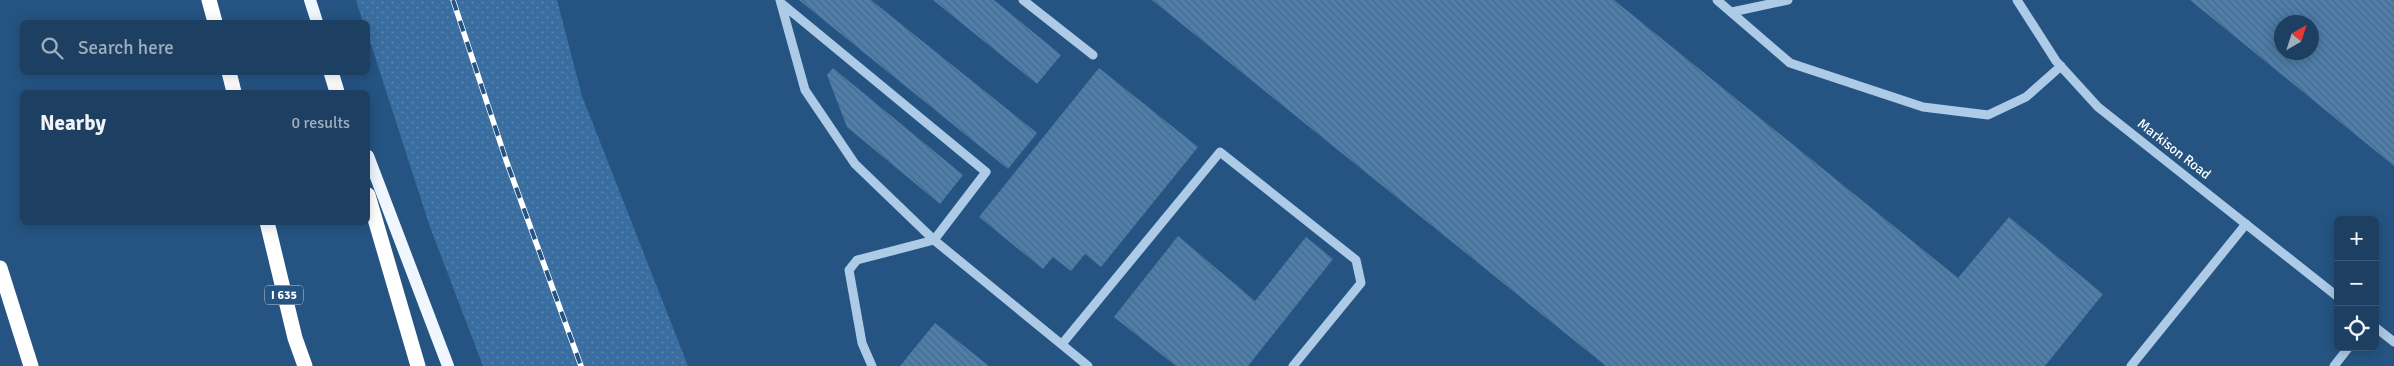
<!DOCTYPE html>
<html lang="en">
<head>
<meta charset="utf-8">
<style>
  :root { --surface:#1c3f62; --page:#254668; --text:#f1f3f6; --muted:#a0afbe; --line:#3a5877 }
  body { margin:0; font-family:Signika,sans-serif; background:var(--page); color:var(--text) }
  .controls { position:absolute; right:15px; bottom:15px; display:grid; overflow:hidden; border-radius:8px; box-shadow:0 2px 12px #0003 }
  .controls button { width:45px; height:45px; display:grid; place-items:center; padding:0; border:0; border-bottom:1px solid var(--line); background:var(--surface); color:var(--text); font:25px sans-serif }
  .compass { position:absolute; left:2274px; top:15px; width:45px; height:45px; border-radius:50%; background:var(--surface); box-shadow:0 2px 12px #0003; rotate:39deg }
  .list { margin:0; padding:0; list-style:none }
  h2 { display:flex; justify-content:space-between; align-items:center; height:65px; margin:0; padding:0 20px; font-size:21px }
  h2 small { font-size:16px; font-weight:400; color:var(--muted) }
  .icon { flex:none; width:28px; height:28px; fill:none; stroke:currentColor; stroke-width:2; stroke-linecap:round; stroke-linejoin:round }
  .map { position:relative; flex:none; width:2394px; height:366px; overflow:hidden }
  .search { position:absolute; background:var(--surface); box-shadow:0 2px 12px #0003; left:20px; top:20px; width:350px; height:55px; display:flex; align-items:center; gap:12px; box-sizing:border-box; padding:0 18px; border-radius:8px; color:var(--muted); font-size:19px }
  .panel { position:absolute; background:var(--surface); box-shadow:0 2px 12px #0003; left:20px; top:90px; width:350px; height:135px; border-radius:8px }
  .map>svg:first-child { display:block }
  .grass { fill:url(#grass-dots) }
  .building { fill:url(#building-back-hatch); fill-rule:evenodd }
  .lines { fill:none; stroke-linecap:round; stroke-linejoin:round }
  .minor { stroke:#adcbe7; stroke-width:9 }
  .major { stroke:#eff6fd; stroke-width:12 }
  .highway { stroke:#fff; stroke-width:15 }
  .rail-casing { stroke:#fff; stroke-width:5.5 }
  .rail { stroke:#255482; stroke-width:4; stroke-dasharray:11; stroke-linecap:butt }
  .labels { text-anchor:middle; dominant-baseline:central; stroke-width:4; stroke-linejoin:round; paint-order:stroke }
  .shield { fill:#255482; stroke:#beccda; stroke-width:1 }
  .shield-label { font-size:12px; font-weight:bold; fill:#fff }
  .street-label { font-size:14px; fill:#fff; stroke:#255482 }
</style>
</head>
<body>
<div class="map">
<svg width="2394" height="366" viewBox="0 0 2394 366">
  <defs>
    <pattern id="grass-dots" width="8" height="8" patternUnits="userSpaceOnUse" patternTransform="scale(1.25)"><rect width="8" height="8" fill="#3a6ea0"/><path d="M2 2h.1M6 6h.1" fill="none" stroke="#5884ae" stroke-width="1.8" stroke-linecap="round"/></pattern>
    <pattern id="building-back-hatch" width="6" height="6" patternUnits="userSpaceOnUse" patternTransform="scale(1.25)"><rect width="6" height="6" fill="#4e7eab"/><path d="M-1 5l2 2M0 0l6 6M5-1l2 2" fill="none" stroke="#4d6880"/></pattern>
  </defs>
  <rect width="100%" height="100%" fill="#255482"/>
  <polygon class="grass" points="356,0 557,0 582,96 688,366 483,366 430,227 368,35 368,22 363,22"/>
  <g class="building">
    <polygon points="799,0 871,0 1037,133 1008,169"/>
    <polygon points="933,0 994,0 1061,55 1037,84"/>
    <polygon points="1152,0 1614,0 1958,278 2009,217 2103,294 2045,366 1606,366"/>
    <path d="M 2190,0 L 2394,0 L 2394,166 ZM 2282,22 L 2312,22 L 2312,52 L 2282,52 Z"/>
    <polygon points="833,68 963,175 940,204 847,127 827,75"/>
    <polygon points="1099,68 1198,147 1101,267 1085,254 1071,271 1053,257 1043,269 979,217"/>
    <polygon points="1178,236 1255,301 1306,237 1333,259 1248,366 1176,366 1114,317"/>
    <polygon points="935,323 989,366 900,366"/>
  </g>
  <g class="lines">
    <g class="minor">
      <polyline points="780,0 805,90 855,164 934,240 986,172 781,3"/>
      <polyline points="1023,0 1093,55"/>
      <polyline points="1717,0 1790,63 1923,107 1988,115 2026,97 2061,66"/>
      <polyline points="2017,0 2056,61 2098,107 2338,297"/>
      <polyline points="1732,12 1788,0"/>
      <polyline points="2375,327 2394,342"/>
      <polyline points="1062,344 1220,152 1356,260 1361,283 1293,366"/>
      <polyline points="872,366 862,343 849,270 857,260 934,240 1088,366"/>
      <polyline points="2131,366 2246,224"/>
      <polyline points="2334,366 2349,347"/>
    </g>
    <g class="major">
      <polyline points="310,0 317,22"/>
      <polyline points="368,156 448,366"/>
    </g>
    <g class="highway">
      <polyline points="209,0 215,22"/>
      <polyline points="229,72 234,92"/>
      <polyline points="331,72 337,92"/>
      <polyline points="368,195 418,366"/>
      <polyline points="267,222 295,338 305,366"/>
      <polyline points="0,268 31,366"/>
    </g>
    <g class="rail-casing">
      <polyline id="rail" points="453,0 506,160 581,366"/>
    </g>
    <use href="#rail" class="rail"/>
  </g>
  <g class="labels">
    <rect class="shield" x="265" y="285.5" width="38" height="19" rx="4"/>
    <g class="shield-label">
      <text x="284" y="295">I 635</text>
    </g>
    <g class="street-label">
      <text transform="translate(2174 149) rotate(38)">Markison Road</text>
    </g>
  </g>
</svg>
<div class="controls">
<button>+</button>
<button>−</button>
<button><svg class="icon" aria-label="locate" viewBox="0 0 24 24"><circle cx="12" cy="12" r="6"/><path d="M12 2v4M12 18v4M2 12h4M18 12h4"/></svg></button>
</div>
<svg class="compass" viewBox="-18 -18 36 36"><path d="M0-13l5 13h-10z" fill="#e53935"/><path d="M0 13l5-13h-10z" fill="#a0afbe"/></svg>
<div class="search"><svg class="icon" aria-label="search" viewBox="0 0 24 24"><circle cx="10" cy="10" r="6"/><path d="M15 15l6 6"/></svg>Search here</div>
<section class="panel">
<h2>Nearby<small>0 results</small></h2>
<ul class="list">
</ul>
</section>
</div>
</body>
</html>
